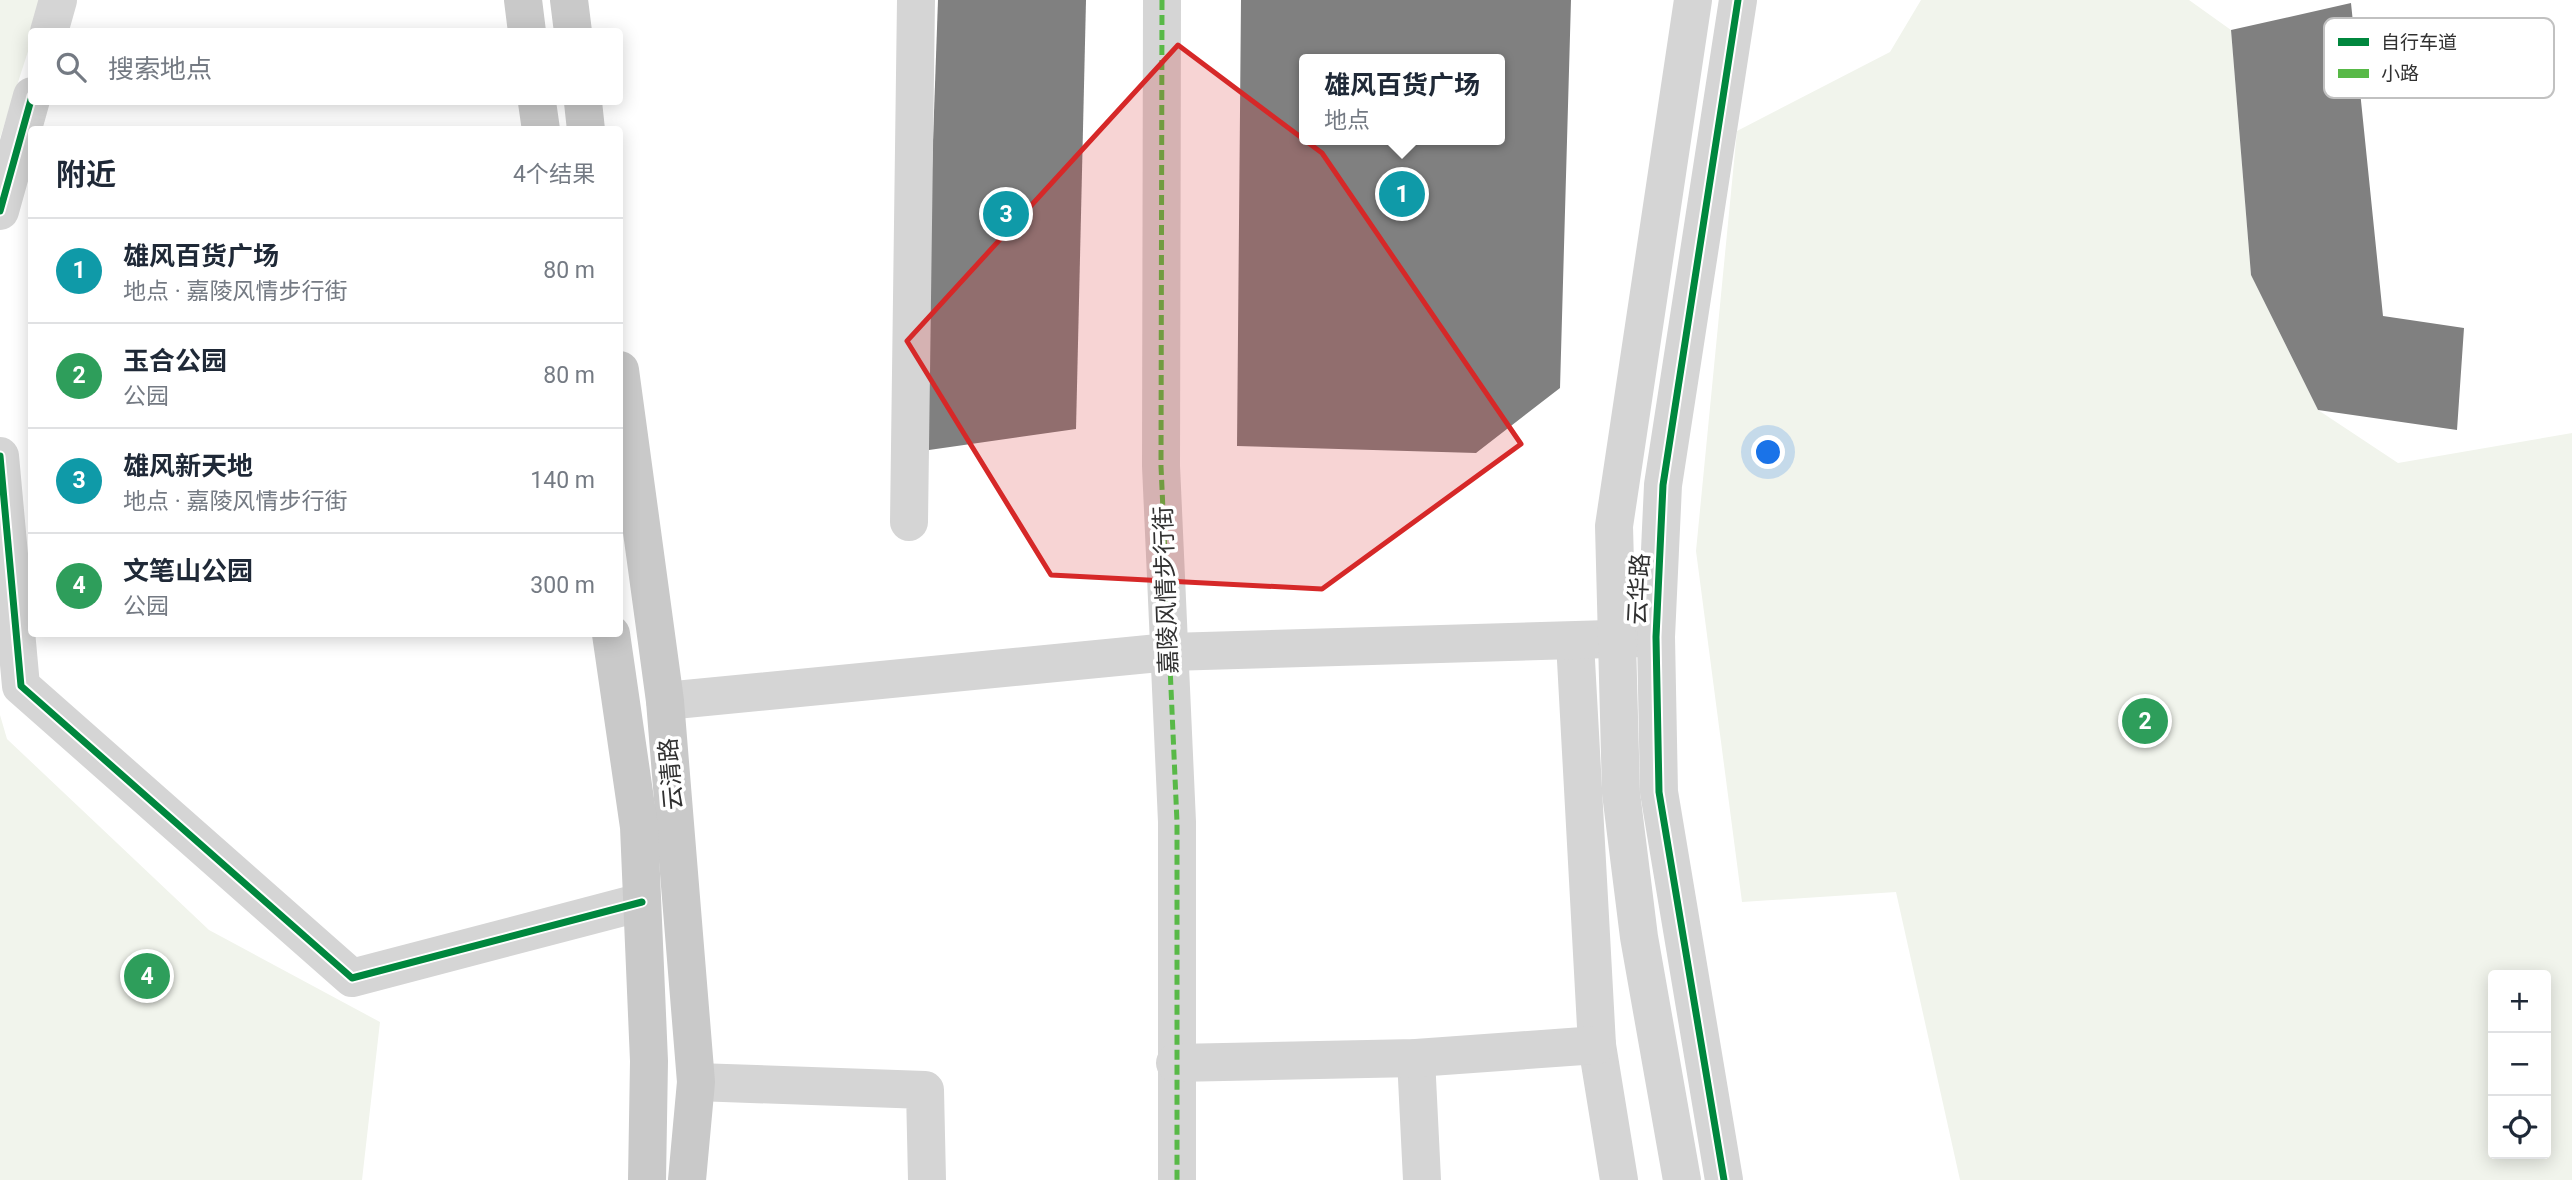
<!DOCTYPE html>
<html lang="zh">
<head>
<meta charset="utf-8">
<style>
  :root { --surface:#fff; --page:#f6f6f7; --text:#1f2937; --muted:#747a83; --line:#e0e1e3; --accent:#797979 }
  body { margin:0; font-family:Roboto,"Noto Sans SC",sans-serif; background:var(--page); color:var(--text) }
  .controls { position:absolute; right:21px; bottom:21px; display:grid; overflow:hidden; border-radius:7px; box-shadow:0 4px 18px #0003 }
  .controls button { width:63px; height:63px; display:grid; place-items:center; padding:0; border:0; border-bottom:2px solid var(--line); background:var(--surface); color:var(--text); font:35px sans-serif }
  .you { position:absolute; left:1769px; top:453px; width:24px; height:24px; margin:-18px; border:5px solid #fff; border-radius:50%; background:#1a73e8; box-shadow:0 0 0 10px #1a73e833 }
  .badge { display:grid; place-items:center; width:46px; height:46px; border-radius:50%; background:var(--accent); color:#fff; font-size:23px; font-weight:700 }
  .pin { position:absolute; translate:-50% -50%; border:4px solid #fff; box-shadow:0 2px 7px #0006 }
  .popup { position:absolute; left:1299px; top:54px; width:206px; height:91px; box-sizing:border-box; display:grid; place-content:center; border-radius:7px; background:var(--surface); filter:drop-shadow(0 2px 5px #0005); font-size:23px; white-space:nowrap; color:var(--muted) }
  .popup b { font-size:26px; color:var(--text) }
  .popup::after { content:''; position:absolute; left:50%; top:100%; margin-left:-14px; border:14px solid transparent; border-top-color:var(--surface) }
  .list { margin:0; padding:0; list-style:none }
  h2 { display:flex; justify-content:space-between; align-items:center; height:91px; margin:0; padding:0 28px; font-size:30px }
  h2 small { font-size:23px; font-weight:400; color:var(--muted) }
  .list li { display:grid; grid-template-columns:46px 1fr auto; gap:21px; align-items:center; box-sizing:border-box; height:105px; padding:0 28px; border-top:2px solid var(--line) }
  .list b { display:block; font-size:26px; white-space:nowrap }
  .list p { margin:0; font-size:23px; white-space:nowrap; color:var(--muted) }
  .list em { font-size:23px; font-style:normal; color:var(--muted) }
  .icon { flex:none; width:38px; height:38px; fill:none; stroke:currentColor; stroke-width:2; stroke-linecap:round; stroke-linejoin:round }
  .map { position:relative; flex:none; width:2572px; height:1180px; overflow:hidden }
  .search { position:absolute; background:var(--surface); box-shadow:0 4px 18px #0003; left:28px; top:28px; width:595px; height:77px; display:flex; align-items:center; gap:18px; box-sizing:border-box; padding:0 24px; border-radius:7px; color:var(--muted); font-size:26px }
  .panel { position:absolute; background:var(--surface); box-shadow:0 4px 18px #0003; left:28px; top:126px; width:595px; height:511px; border-radius:7px }
  .map>svg:first-child { display:block }
  .green { fill:#f1f4ec; fill-rule:evenodd }
  .building { fill:#808080; fill-rule:evenodd }
  .lines { fill:none; stroke-linecap:round; stroke-linejoin:round }
  .minor { stroke:#d5d5d5; stroke-width:38 }
  .major { stroke:#c9c9c9; stroke-width:38 }
  .quiet { stroke:#58b947; stroke-width:5; stroke-dasharray:10 5; stroke-linecap:butt }
  .cycleway-casing { stroke:#fff; stroke-width:11 }
  .cycleway { stroke:#00873e; stroke-width:7 }
  .marked { fill:#d62828; fill-opacity:0.2; stroke:#d62828; stroke-width:5; stroke-linejoin:round }
  .labels { text-anchor:middle; dominant-baseline:central; stroke-width:7; stroke-linejoin:round; paint-order:stroke }
  .street-label { font-size:24px; fill:#313131; stroke:#fff }
  .key { fill:#fff; stroke:#c1c1c1; stroke-width:2 }
  .key-label { font-size:19px; fill:#313131 }
</style>
</head>
<body>
<div class="map">
<svg width="2572" height="1180" viewBox="0 0 2572 1180">
  <rect width="100%" height="100%" fill="#fff"/>
  <g class="green">
    <polygon points="0,0 44,0 32,32 31,42 0,138"/>
    <path d="M 1921,0 L 2189,0 L 2231,30 L 2251,275 L 2318,410 L 2398,463 L 2572,433 L 2572,1180 L 1960,1180 L 1896,892 L 1742,902 L 1696,551 L 1737,131 L 1890,52 ZM 2493,975 L 2546,975 L 2546,1154 L 2493,1154 Z"/>
    <polygon points="0,715 7,739 209,930 380,1022 362,1180 0,1180"/>
  </g>
  <g class="building">
    <polygon points="938,0 1086,0 1076,429 922,451"/>
    <path d="M 1241,0 L 1571,0 L 1560,388 L 1476,453 L 1237,446 ZM 1304,59 L 1500,59 L 1500,140 L 1304,140 Z"/>
    <polygon points="2351,3 2383,316 2464,328 2457,430 2318,410 2251,275 2231,30"/>
  </g>
  <g class="lines">
    <g class="minor">
      <polyline points="1162,0 1161,466 1177,822 1177,1180"/>
      <polyline points="49,32 58,0"/>
      <polyline points="0,211 32,96"/>
      <polyline points="0,456 21,686 352,978 642,902"/>
      <polyline points="909,522 916,0"/>
      <polyline points="1575,642 1597,1045 1619,1180"/>
      <polyline points="665,701 1169,652 1644,638"/>
      <polyline points="1416,1058 1422,1180"/>
      <polyline points="1175,1063 1416,1058 1597,1045"/>
      <polyline points="696,1082 925,1090 927,1180"/>
      <polyline points="1682,1180 1639,937 1621,793 1614,526 1693,0"/>
      <polyline points="1724,1180 1659,792 1656,637 1663,485 1738,0"/>
    </g>
    <g class="major">
      <polyline points="523,0 527,32"/>
      <polyline points="569,0 573,32"/>
      <polyline points="537,102 541,130"/>
      <polyline points="583,102 586,130"/>
      <polyline points="620,370 665,701 696,1082 687,1180"/>
      <polyline points="611,634 639,827 649,1061 647,1180"/>
    </g>
    <polyline class="quiet" points="1162,0 1161,466 1177,822 1177,1180"/>
    <g class="cycleway-casing">
      <g id="cycleway">
        <polyline points="0,211 32,96"/>
        <polyline points="0,456 21,686 352,978 642,902"/>
        <polyline points="1724,1180 1659,792 1656,637 1663,485 1738,0"/>
      </g>
    </g>
    <use href="#cycleway" class="cycleway"/>
  </g>
  <path class="marked" d="M 1178,45 L 1322,153 L 1521,444 L 1322,589 L 1051,575 L 907,341 Z"/>
  <g class="labels">
    <g class="street-label">
      <text transform="translate(1639 589) rotate(-87)">云华路</text>
      <text transform="translate(1166 590) rotate(-92)">嘉陵风情步行街</text>
      <text transform="translate(671 774) rotate(-95)">云清路</text>
    </g>
  </g>
  <rect x="2324" y="18" width="230" height="80" rx="10" class="key"/>
  <rect x="2338" y="38" width="31" height="8" fill="#00873e"/>
  <rect x="2338" y="69" width="31" height="9" fill="#58b947"/>
  <g class="key-label">
    <text x="2381" y="49">自行车道</text>
    <text x="2381" y="80">小路</text>
  </g>
</svg>
<div class="controls">
<button>+</button>
<button>−</button>
<button><svg class="icon" aria-label="locate" viewBox="0 0 24 24"><circle cx="12" cy="12" r="6"/><path d="M12 2v4M12 18v4M2 12h4M18 12h4"/></svg></button>
</div>
<div class="you"></div>
<div class="pin badge" style="left:1402px;top:194px;background:#0f9aa8">1</div>
<div class="popup"><b>雄风百货广场</b>地点</div>
<div class="pin badge" style="left:2145px;top:721px;background:#2e9e5b">2</div>
<div class="pin badge" style="left:1006px;top:214px;background:#0f9aa8">3</div>
<div class="pin badge" style="left:147px;top:976px;background:#2e9e5b">4</div>
<div class="search"><svg class="icon" aria-label="search" viewBox="0 0 24 24"><circle cx="10" cy="10" r="6"/><path d="M15 15l6 6"/></svg>搜索地点</div>
<section class="panel">
<h2>附近<small>4个结果</small></h2>
<ul class="list">
<li><span class="badge" style="background:#0f9aa8">1</span><div><b>雄风百货广场</b><p>地点 · 嘉陵风情步行街</p></div><em>80 m</em></li>
<li><span class="badge" style="background:#2e9e5b">2</span><div><b>玉合公园</b><p>公园</p></div><em>80 m</em></li>
<li><span class="badge" style="background:#0f9aa8">3</span><div><b>雄风新天地</b><p>地点 · 嘉陵风情步行街</p></div><em>140 m</em></li>
<li><span class="badge" style="background:#2e9e5b">4</span><div><b>文笔山公园</b><p>公园</p></div><em>300 m</em></li>
</ul>
</section>
</div>
</body>
</html>
